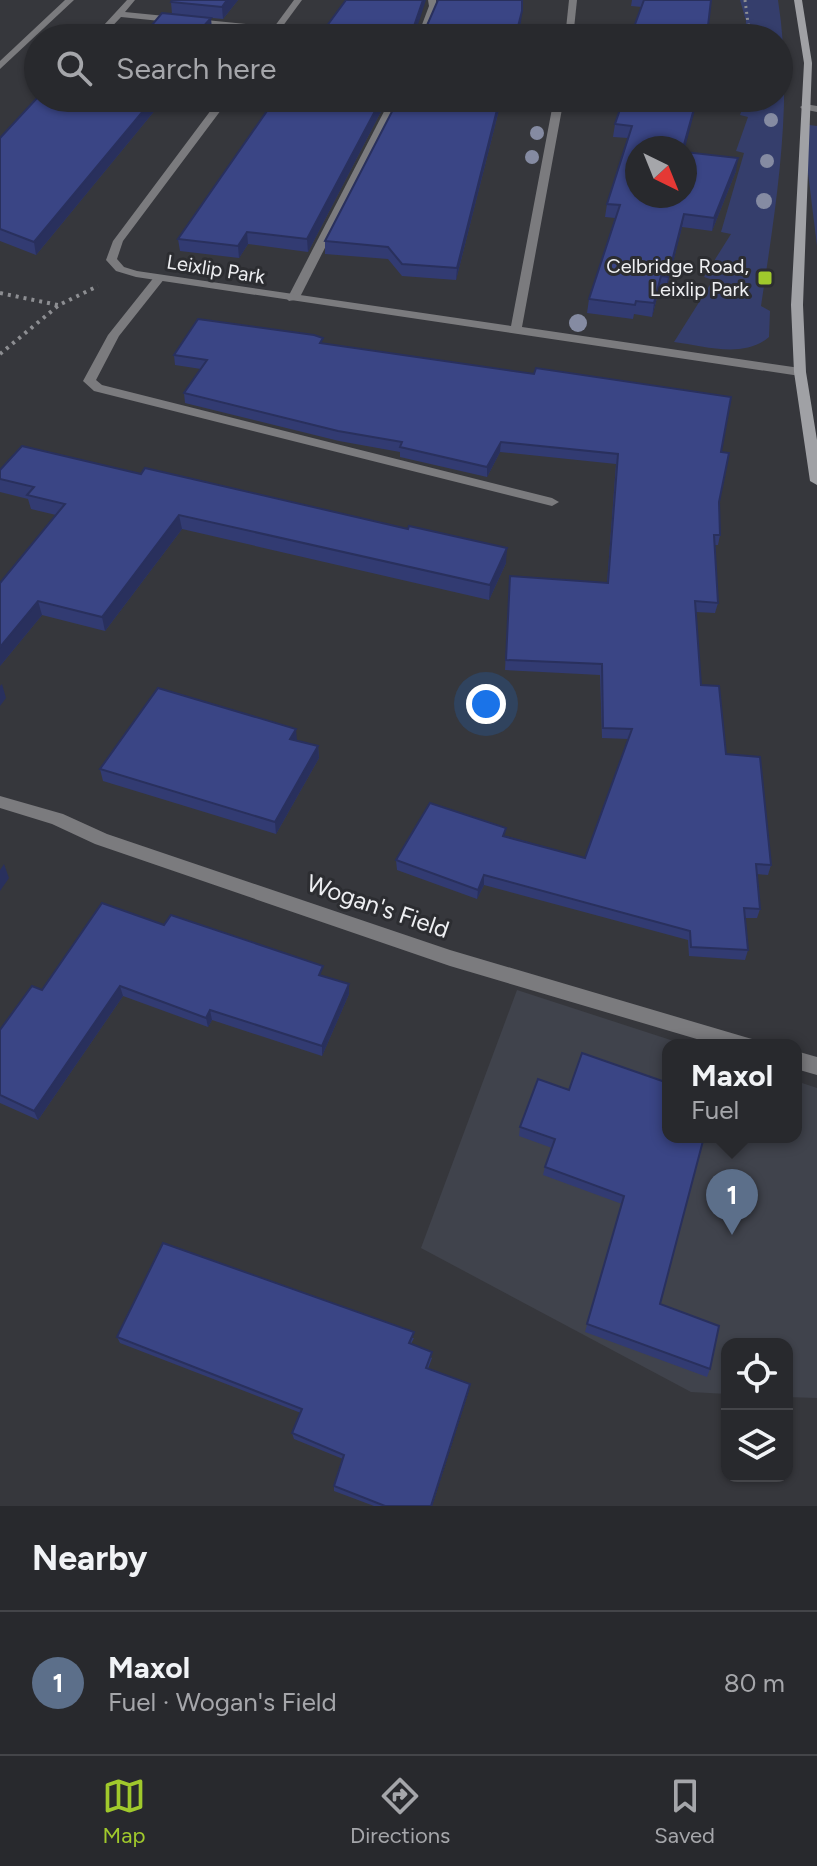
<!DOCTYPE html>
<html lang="en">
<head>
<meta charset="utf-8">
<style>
  :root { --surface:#28292d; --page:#303135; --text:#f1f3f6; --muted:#a5a6aa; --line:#444549; --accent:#a0c92c }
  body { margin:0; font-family:Figtree,sans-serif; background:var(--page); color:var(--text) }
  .controls { position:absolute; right:24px; bottom:24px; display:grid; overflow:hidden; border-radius:16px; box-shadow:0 2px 6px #0004 }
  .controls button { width:72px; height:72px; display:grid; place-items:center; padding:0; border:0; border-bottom:2px solid var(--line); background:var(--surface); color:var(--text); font:40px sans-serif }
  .compass { position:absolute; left:625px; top:136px; width:72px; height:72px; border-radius:50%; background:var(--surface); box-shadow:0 2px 6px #0004; rotate:137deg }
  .you { position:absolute; left:486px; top:704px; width:28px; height:28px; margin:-20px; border:6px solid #fff; border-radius:50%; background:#1a73e8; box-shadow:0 0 0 12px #1a73e833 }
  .badge { display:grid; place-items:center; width:52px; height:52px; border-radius:50%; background:var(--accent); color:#fff; font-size:26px; font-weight:700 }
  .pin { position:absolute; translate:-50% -66px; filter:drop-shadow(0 2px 4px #0008) }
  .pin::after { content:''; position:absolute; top:42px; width:28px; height:24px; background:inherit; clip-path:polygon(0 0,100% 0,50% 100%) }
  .popup { position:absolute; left:662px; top:1039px; width:140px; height:104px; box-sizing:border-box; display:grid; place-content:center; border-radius:16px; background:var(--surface); filter:drop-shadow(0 2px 6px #0005); font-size:26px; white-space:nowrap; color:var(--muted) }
  .popup b { font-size:30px; color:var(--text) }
  .popup::after { content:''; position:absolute; left:50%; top:100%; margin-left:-16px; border:16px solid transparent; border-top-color:var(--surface) }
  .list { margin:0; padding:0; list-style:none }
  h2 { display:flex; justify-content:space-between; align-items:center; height:104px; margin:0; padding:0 32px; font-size:34px }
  h2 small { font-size:26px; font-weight:400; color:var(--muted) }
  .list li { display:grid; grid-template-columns:52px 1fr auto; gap:24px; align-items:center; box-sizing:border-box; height:144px; padding:0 32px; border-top:2px solid var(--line) }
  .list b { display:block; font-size:30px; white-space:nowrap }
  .list p { margin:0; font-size:26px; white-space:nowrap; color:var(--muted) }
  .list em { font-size:26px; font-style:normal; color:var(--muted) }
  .icon { flex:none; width:44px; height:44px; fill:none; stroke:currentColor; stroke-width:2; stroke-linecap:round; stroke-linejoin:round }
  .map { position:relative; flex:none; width:817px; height:1506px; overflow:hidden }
  .search { position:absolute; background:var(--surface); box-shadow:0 2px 6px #0004; left:24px; right:24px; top:24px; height:88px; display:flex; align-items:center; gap:20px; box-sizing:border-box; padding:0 28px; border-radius:44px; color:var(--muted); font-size:30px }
  .sheet { height:248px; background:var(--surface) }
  nav { display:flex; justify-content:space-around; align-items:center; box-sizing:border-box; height:112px; border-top:2px solid var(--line); background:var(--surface); font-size:22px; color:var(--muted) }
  nav a { display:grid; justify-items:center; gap:4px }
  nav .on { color:var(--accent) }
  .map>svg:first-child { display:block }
  .built { fill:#40434c }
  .green { fill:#353e6c }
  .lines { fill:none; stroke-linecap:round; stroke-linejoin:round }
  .path-far1 { stroke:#8d8e92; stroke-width:3; stroke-dasharray:2 4; stroke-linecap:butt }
  .path { stroke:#8d8e92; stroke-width:4; stroke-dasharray:3 5; stroke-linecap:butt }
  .service { fill:#7b7b7e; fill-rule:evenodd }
  .minor { fill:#7b7b7e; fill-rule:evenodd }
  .secondary { fill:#a0a1a5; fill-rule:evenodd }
  .tree { fill:#858ba2 }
  .wall { fill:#323b72 }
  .shaded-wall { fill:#29305d }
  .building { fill:#3a4585; stroke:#29305d; stroke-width:2 }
  .poi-dot { fill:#a0c92c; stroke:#2c2d31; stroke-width:3 }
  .labels { text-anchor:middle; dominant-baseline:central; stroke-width:6; stroke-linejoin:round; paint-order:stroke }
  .far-poi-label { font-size:20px; fill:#eeeff2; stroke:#2c2d31; text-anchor:end }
  .far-street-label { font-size:20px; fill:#eeeff2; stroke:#2c2d31 }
  .street-label { font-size:24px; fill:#eeeff2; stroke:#2c2d31 }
</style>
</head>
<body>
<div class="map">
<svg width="817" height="1506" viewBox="0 0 817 1506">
  <rect width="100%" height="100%" fill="#36373c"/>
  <polygon class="built" points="517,990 686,1045 668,1045 668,1137 796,1137 796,1081 817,1088 817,1398 787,1397 787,1344 727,1344 727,1394 691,1392 421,1248"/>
  <g class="green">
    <path d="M 740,0 L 778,0 C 794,101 776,205 761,306 L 770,311 L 769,337 C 744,359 704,346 674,342 L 713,280 L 704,277 L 731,234 L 721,232 L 744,153 L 736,151 L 748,117 L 740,115 L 746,98 L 779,98 L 779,38 L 745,38 L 746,21 Z"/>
    <polygon points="802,124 817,126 817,246"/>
  </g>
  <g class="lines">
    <polyline class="path-far1" points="745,0 750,38"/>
    <g class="path">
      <polyline points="0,293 58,305"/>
      <polyline points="0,354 59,305 98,286"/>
    </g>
    <g class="service">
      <polygon points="127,0 135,0 125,12 277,27 281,30 277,33 121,17 101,38 92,38"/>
      <polygon points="428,0 436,0 437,6 425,38 417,38 429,6"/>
      <polygon points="391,98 401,98 299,299 289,301 287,299"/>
      <polygon points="159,275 165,278 119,336 96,380 102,385 552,498 559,502 552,506 94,391 83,381 108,335 155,276"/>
    </g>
    <g class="minor">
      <polygon points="65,0 74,0 0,69 0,61"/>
      <polygon points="294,0 302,0 274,38 266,38"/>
      <polygon points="569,0 577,0 573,38 565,38"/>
      <polygon points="220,98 230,98 123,241 117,259 124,267 137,271 511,326 554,98 564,98 522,327 800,368 806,372 800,376 136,277 116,271 106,260 113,241"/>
      <polygon points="805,104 817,106 817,112 802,109 800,107"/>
      <polygon points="0,796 63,814 107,834 450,950 745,1037 752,1039 755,1045 717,1045 450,966 95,844 52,824 0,808"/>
      <polygon points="796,1051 817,1057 817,1075 796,1069"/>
    </g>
    <polygon class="secondary" points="794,0 802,0 812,63 803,305 806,372 817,440 817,485 810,481 794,372 791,305 804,63"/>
  </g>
  <g class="tree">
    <circle cx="771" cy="120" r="7"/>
    <circle cx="537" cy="133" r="7"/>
    <circle cx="532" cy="157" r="7"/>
    <circle cx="767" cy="161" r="7"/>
    <circle cx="764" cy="201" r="8"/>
    <circle cx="578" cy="323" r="9"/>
  </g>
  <g class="wall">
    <polygon points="172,0 238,0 223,19 172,14 171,2"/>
    <polygon points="632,0 711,0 708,26 716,27 714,38 630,38 642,7 631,6"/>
    <polygon points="38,98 165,98 36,255 0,241 0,138"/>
    <polygon points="388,98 308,252 248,244 239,258 180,251 178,239"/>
    <polygon points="502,98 456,280 402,276 388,259 325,254 325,241"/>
    <polygon points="698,98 637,148 736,171 712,231 682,227 666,290 659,290 652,317 634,314 633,319 587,313 589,299 615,218 605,217 607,204 628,138 613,137 615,124"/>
    <polygon points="323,344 721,452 719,502 720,535 718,545 715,545 718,603 715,613 696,612 701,685 726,754 771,865 768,875 757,874 760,909 757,918 745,918 748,950 745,960 689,956 688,940 484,885 477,899 397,870 396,860 506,836 585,858 629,739 602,738 600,675 505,670 510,576 607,583 616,464 500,452 487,477 400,457 400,452 339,441 185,403 184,393 201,369 175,365 174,355"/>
    <polygon points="0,470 506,563 489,600 182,529 105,631 42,615 0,666 56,515 31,509 28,499 0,492"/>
    <polygon points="297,741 318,746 319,758 276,834 103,781 100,769"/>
    <polygon points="164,925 349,984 349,994 322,1056 212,1020 208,1027 123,996 38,1120 0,1103 0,1030"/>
    <polygon points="582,1053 660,1304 710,1369 707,1377 585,1332 622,1204 543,1175 545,1167 552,1148 519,1136 520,1127 569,1090"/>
    <polygon points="117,1337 414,1338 411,1344 432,1358 428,1369 470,1384 469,1390 432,1506 374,1506 334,1491 334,1486 343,1459 294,1439 292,1433 301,1413 120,1343"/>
  </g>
  <g class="shaded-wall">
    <polygon points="227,0 238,0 223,19 222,7"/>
    <polygon points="423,0 426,0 414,37 414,26"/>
    <polygon points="522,11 521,22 517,38 515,38"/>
    <polygon points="211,18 212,29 205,38 193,38"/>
    <polygon points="154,98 165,98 36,255 34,242"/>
    <polygon points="382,98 388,98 308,252 307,239"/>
    <polygon points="500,98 502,98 456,280 457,268"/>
    <polygon points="697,98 698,98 685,148 683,148"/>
    <polygon points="738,158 736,171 712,231 714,218"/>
    <polygon points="684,214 682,227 666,290 668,277"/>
    <polygon points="247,232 248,244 239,258 238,246"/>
    <polygon points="661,276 659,290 652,317 654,303"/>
    <polygon points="501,442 500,452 487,477 487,467"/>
    <polygon points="179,515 182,529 105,631 102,617"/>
    <polygon points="507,548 506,563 489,600 490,585"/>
    <polygon points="38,601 42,615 0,666 0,647"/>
    <polygon points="2,684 6,698 0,706 0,686"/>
    <polygon points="296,729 297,741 290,739"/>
    <polygon points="318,746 319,758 276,834 275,822"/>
    <polygon points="4,864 9,878 0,891 0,870"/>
    <polygon points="484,875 484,885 477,899 478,890"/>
    <polygon points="349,984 349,994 322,1056 322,1046"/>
    <polygon points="120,986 123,996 38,1120 34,1111"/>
    <polygon points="210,1010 212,1020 208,1027 206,1018"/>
    <polygon points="470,1384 469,1390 432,1506 431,1506"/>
  </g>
  <g class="building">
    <polygon points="172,0 227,0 222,7 171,2"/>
    <polygon points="346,0 423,0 414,26 417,30 425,30 438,0 522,0 522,11 515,38 318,38"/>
    <polygon points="644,0 711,0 708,26 716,27 713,38 630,38"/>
    <polygon points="162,13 211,18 193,38 141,38"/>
    <polygon points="38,97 154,98 34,242 0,229 0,138"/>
    <polygon points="276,98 382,98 307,239 247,232 238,246 178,239"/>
    <polygon points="399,98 500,98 457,268 402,264 388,247 325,241"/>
    <polygon points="624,98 697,98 683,148 637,148 637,196 685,196 685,152 738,158 714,218 684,214 668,277 661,276 654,303 636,301 635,305 589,299 620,205 607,204 632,126 615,124"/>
    <polygon points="198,319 314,335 323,338 320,343 534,374 536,368 731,397 721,452 729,453 719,502 720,535 714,535 718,603 695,601 701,685 719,686 726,754 760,757 771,865 756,864 760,909 744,908 748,950 691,947 690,931 484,875 478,890 396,860 430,803 506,828 503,836 585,858 632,729 603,728 602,664 506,660 510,576 608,583 618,454 501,442 487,467 400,447 402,442 338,431 184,393 207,360 174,355"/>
    <polygon points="22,446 141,474 145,468 408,529 409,526 507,548 490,585 179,515 102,617 38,601 0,647 0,583 65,504 27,495 34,487 0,479 0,470"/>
    <polygon points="158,688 296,729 290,739 318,746 275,822 100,769"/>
    <polygon points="102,903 164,925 171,915 323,966 319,975 349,984 322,1046 210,1010 206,1018 120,986 34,1111 0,1095 0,1030 32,986 42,990"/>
    <polygon points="582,1053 668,1083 668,1137 704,1137 660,1304 719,1326 710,1369 587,1324 624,1196 545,1167 555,1139 520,1127 538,1079 569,1090"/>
    <polygon points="163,1243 414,1332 409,1343 432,1352 426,1368 470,1384 431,1506 385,1506 334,1486 344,1455 292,1433 302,1409 117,1337"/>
  </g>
  <rect class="poi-dot" x="757" y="270" width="16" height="16" rx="4"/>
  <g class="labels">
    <g class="far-poi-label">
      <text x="749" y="266">Celbridge Road,<tspan x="749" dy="23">Leixlip Park</tspan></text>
    </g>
    <g class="far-street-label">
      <text transform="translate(216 269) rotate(9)">Leixlip Park</text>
    </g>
    <g class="street-label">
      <text transform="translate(378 906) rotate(19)">Wogan's Field</text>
    </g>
  </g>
</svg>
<div class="controls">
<button><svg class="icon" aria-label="locate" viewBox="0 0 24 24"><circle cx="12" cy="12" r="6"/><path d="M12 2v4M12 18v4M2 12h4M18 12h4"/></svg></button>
<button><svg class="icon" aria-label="layers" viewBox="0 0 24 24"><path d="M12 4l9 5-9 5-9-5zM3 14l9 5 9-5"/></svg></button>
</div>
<svg class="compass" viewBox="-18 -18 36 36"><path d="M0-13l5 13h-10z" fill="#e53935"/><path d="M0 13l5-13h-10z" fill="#a5a6aa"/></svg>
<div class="you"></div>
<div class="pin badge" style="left:732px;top:1235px;background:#5c6f8a">1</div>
<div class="popup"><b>Maxol</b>Fuel</div>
<div class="search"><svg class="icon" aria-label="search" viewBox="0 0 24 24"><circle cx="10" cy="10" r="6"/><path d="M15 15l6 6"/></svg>Search here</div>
</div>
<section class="sheet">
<h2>Nearby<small></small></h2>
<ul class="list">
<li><span class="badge" style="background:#5c6f8a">1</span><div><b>Maxol</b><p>Fuel · Wogan's Field</p></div><em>80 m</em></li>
</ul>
</section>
<nav>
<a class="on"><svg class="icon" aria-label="map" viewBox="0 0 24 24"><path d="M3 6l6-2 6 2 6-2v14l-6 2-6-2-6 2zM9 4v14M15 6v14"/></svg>Map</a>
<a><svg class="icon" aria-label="directions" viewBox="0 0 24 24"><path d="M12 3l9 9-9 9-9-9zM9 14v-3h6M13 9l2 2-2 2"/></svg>Directions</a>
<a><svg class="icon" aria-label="saved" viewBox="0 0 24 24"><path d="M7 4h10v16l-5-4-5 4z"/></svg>Saved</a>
</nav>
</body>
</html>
